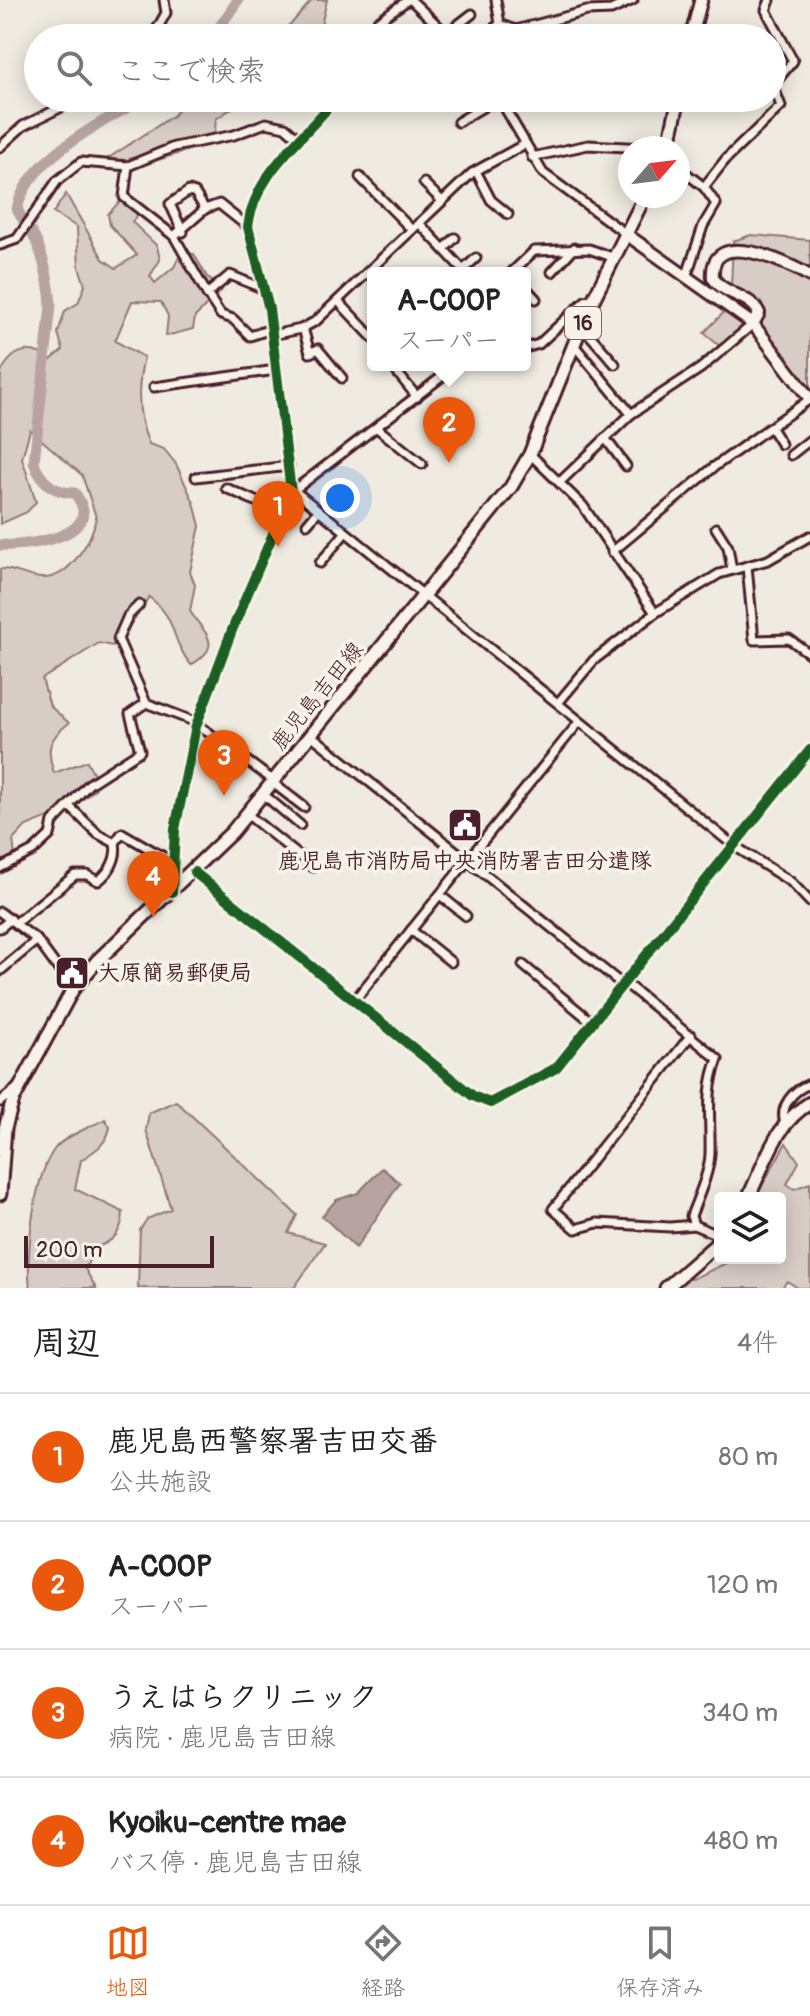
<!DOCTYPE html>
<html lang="ja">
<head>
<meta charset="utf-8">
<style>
  :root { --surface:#fff; --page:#f6f6f6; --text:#222; --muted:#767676; --line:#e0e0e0; --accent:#ea580c }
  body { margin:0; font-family:Pangolin,"Klee One",sans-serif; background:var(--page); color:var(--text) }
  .controls { position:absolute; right:24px; bottom:24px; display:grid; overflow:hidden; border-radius:8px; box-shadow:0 4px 20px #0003 }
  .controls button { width:72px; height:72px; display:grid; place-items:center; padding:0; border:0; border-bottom:2px solid var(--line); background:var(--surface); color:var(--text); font:40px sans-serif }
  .compass { position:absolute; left:618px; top:136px; width:72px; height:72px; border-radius:50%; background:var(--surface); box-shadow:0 4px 20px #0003; rotate:62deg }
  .scale { position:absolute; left:24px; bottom:20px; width:190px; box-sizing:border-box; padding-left:8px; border:4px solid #4a1f2b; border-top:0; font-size:22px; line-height:28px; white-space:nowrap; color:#4a1f2b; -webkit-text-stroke:6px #f7f3e8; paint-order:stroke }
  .you { position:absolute; left:340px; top:498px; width:28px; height:28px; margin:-20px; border:6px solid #fff; border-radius:50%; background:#1a73e8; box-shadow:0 0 0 12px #1a73e833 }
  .badge { display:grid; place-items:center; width:52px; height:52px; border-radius:50%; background:var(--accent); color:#fff; font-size:26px; font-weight:700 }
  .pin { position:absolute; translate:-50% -66px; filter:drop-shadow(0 2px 4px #0008) }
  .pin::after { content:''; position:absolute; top:42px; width:28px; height:24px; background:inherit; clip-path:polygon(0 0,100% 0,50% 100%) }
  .popup { position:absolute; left:367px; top:267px; width:164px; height:104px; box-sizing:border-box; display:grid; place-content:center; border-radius:8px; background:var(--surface); filter:drop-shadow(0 2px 6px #0005); font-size:26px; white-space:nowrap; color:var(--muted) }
  .popup b { font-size:30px; color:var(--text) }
  .popup::after { content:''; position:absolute; left:50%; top:100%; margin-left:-16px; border:16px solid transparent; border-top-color:var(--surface) }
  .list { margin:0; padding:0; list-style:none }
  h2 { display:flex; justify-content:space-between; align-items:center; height:104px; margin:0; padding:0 32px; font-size:34px }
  h2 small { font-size:26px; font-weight:400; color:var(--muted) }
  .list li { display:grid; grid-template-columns:52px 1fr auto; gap:24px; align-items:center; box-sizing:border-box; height:128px; padding:0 32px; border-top:2px solid var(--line) }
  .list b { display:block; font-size:30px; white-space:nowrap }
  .list p { margin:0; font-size:26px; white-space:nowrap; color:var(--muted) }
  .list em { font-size:26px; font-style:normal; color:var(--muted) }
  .icon { flex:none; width:44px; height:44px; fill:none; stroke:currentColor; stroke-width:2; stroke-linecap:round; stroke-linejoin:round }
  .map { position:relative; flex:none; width:810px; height:1288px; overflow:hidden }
  .search { position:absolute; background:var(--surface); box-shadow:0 4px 20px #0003; left:24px; right:24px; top:24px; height:88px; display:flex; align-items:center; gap:20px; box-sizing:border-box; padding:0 28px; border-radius:44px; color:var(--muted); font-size:30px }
  .sheet { height:616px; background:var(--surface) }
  nav { display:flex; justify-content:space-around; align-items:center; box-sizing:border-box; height:112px; border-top:2px solid var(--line); background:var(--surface); font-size:22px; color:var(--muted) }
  nav a { display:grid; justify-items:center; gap:4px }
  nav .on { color:var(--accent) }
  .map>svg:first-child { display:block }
  .green { fill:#d8cdc6; stroke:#917678; stroke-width:2 }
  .water { fill:#b7a4a2; stroke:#8b6f72; stroke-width:2 }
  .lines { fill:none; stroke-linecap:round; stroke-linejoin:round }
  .river { stroke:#b7a4a2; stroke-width:11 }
  .street-casing { stroke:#4a1f2b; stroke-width:13 }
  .secondary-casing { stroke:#4a1f2b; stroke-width:16 }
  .primary-casing { stroke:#4a1f2b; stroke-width:17 }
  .street { stroke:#f7f3e8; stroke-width:7 }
  .secondary { stroke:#f7f3e8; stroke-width:10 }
  .primary { stroke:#f7f3e8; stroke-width:11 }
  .cycleway-casing { stroke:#f7f3e8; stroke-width:15 }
  .cycleway { stroke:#1b5e20; stroke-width:10 }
  .labels { text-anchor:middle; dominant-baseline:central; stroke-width:7; stroke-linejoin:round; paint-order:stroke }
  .shield { fill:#f7f3e8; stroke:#7e5f64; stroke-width:2 }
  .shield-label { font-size:20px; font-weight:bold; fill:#4a1f2b }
  .street-label { font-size:22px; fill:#4a1f2b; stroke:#f7f3e8 }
  .poi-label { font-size:22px; font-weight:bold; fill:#4a1f2b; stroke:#f7f3e8 }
</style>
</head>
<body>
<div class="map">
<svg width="810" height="1288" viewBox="0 0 810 1288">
  <rect width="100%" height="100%" fill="#f0ebe0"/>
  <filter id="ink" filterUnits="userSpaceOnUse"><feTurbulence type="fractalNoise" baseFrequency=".0125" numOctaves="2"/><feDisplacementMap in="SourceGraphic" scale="16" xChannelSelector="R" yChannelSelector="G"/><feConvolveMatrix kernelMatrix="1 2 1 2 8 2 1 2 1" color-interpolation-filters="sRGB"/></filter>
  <g filter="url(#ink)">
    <g class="green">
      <polygon points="312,0 327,0 318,38 271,38 292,23"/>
      <polygon points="186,98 247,98 216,119 214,142 130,169 101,163 174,115"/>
      <path d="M 66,194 L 103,259 L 116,268 L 137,255 L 110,225 L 108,214 L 125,196 L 138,214 L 132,222 L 157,246 L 160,260 L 150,276 L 155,283 L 174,267 L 181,253 L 194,254 L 207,277 L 222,290 L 195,317 L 193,329 L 166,336 L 168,316 L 161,302 L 132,301 L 115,341 L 144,357 C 137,386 137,417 149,444 L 164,449 L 176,464 L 194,503 L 200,526 L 190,572 L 195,585 L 190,611 C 203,633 226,644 191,665 C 168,636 179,620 149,597 L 124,634 L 112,646 L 99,643 L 42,679 L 50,706 L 69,723 C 48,739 46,749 54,773 L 87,761 L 97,780 L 96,788 L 74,807 L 26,826 L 13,840 L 15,856 L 0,865 L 0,569 C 15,568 29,579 45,578 C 70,577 93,539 96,517 L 82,475 L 30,430 L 22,458 L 36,502 L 27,512 L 0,524 C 0,503 0,381 1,372 C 14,348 30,345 51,360 L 63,350 L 58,333 L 65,311 L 78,303 L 85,285 L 79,267 L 77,227 L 53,213 Z"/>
      <polygon points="751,235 810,240 810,391 762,330 761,305 731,287 733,241"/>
      <polygon points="725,311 746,327 722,348 704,333"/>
      <polygon points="176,1101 297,1215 288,1233 325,1243 294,1288 138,1288 140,1230 147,1219 171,1209 146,1130 149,1113"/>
      <path d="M 105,1119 L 110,1127 C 107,1144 95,1151 81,1160 L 75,1189 L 123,1212 C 122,1233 114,1241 95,1248 L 85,1269 L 96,1288 L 30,1288 C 26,1253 33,1176 56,1147 C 67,1135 91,1127 105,1119 Z"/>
      <polygon points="786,1143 799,1162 787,1184 794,1189 810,1183 810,1288 798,1288 787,1281 782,1288 670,1288 675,1277 692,1279 737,1258 780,1258 780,1198 755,1198"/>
    </g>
    <polygon class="water" points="382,1168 400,1183 356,1248 322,1216 336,1200 358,1193"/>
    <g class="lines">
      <g class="river">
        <polyline points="212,38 238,0"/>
        <path d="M 0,545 C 19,547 84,540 83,511 C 83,505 78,498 75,493 C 55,493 40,482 34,462 L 51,305 C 50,286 43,253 34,237 C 29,227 22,220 17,209 C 27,158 103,122 144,98"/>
      </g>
      <g class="street-casing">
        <g id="street">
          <polyline points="411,0 451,38"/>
          <polyline points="496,0 500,24"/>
          <polyline points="446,34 472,14"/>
          <polyline points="152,38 166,13 164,0"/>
          <polyline points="369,38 378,21 408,0"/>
          <polyline points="480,38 500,24 516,30 587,11 611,10 633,0"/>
          <polyline points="499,98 543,173 626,234"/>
          <polyline points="458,122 498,98"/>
          <polyline points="0,147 23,126 80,98"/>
          <polyline points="532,157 588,145 646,148"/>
          <polyline points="128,166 174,147 234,135 266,123 285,127 299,139"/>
          <polyline points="678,167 704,187 726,159 781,106 773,85 793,61 766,10 770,0"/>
          <polyline points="476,171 491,200 508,214"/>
          <polyline points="360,177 412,230"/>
          <polyline points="424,183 442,201"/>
          <polyline points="419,223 466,273"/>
          <polyline points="183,232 170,204 189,191 195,193 205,209"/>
          <polyline points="174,236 205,209 219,204 248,227"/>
          <polyline points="0,245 17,239 57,181 81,162 128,166 124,197 174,236 207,294 230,275 264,289"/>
          <polyline points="444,249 455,238"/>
          <polyline points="463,270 476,258"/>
          <polyline points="552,272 574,248"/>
          <polyline points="511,273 534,251 589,249 615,258"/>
          <polyline points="686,278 703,226 716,204 704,187"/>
          <polyline points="525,287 536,299"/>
          <polyline points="207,294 221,315 233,319 250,336 271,329"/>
          <polyline points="338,301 373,338"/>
          <polyline points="582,326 615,364"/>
          <polyline points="303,328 310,353 318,349 342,378"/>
          <polyline points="272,335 301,329 316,321 472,173 525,144"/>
          <polyline points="574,345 631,414"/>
          <polyline points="525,348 539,344 585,301 593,299"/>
          <polyline points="391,365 417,397"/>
          <polyline points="154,387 276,370"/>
          <polyline points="377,428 422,464"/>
          <polyline points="771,428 781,444"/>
          <polyline points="605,438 626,466"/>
          <polyline points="530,454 583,506 655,613"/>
          <polyline points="791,455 810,440"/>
          <polyline points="196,477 289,466"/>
          <polyline points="561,481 631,414 701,368 753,324"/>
          <polyline points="226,488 282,513"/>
          <polyline points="293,491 457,365"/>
          <polyline points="295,491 733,845 791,882 810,902"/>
          <polyline points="307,524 318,511"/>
          <polyline points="716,528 728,547 732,570"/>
          <polyline points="612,552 714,467 810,399"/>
          <polyline points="320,563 345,533"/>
          <polyline points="747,566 754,640 789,639 810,654"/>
          <polyline points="139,605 128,616 118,639 146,703"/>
          <polyline points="558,703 594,660 655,613 719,574 768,560 810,536"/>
          <polyline points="311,735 623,985"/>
          <polyline points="273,783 304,807"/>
          <polyline points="263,794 300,825"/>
          <polyline points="69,806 98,834 115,843"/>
          <polyline points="247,814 313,867"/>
          <polyline points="0,868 33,851 50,835 53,822 89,784 140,751 130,714 146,703 193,721 274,781"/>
          <polyline points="194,872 473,1096 490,1103 556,1068 810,750"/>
          <path d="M 173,889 L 175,829 L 196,726 L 232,630 L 291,492 L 269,309 L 248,227 C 254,173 305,138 336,98"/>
          <polyline points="440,895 466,916"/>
          <polyline points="0,912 37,940 73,989"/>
          <path d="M 17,922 L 75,875 L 87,875 L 98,881 C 110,872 118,858 115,843 L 122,833 L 174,863"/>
          <polyline points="0,928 11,919"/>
          <polyline points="411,930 451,962"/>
          <polyline points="523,965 593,1023"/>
          <polyline points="0,971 37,940"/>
          <path d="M 624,982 L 718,1059 C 705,1092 711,1120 710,1154 C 709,1174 698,1197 691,1216 L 694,1225 L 720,1236"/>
          <polyline points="354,1001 579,722"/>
          <polyline points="691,1035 553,1209 576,1229 597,1223 670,1227 694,1225"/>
          <polyline points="0,1102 17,1088"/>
          <path d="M 785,1124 C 779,1106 793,1090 810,1084"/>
        </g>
      </g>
      <g class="secondary-casing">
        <g id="secondary">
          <polyline points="626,234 753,324 810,399"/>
          <path d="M 753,324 L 759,313 C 751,295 725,296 713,278 C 709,225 788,263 810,276"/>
        </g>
      </g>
      <g class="primary-casing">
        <g id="primary">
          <polyline points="691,38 701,0"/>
          <polyline points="668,148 679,98"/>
          <polyline points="0,1194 5,1128 13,1100 73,989 97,961 232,832 511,487 530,454 587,312 645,196"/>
          <path d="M 748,1198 C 765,1164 775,1123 810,1103"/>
          <polyline points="666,1288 720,1241"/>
        </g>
      </g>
      <use href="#street" class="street"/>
      <use href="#secondary" class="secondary"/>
      <use href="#primary" class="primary"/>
      <g class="cycleway-casing">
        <g id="cycleway">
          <polyline points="194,872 473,1096 490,1103 556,1068 810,750"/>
          <path d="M 172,892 L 175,829 L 196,726 L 232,630 L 291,492 L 269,309 L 248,227 C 254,173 305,138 336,98"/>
        </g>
      </g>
      <use href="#cycleway" class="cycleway"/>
    </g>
  </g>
  <defs>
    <g id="civic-square" transform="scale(1.8)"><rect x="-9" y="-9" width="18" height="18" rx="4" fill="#4a1f2b" stroke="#f7f3e8"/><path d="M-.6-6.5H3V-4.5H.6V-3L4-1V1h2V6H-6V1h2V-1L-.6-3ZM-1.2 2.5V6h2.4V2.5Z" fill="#fff"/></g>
  </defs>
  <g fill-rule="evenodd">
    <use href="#civic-square" x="465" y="825"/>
    <use href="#civic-square" x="72" y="973"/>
  </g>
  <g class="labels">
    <rect class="shield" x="565" y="307" width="36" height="32" rx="6"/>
    <g class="shield-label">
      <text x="583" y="323">16</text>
    </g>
    <g class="street-label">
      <text transform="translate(317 696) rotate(-51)">鹿児島吉田線</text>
    </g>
    <g class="poi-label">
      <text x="465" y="861">鹿児島市消防局中央消防署吉田分遣隊</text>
      <text x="98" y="973" text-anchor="start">大原簡易郵便局</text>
    </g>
  </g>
</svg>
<div class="controls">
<button><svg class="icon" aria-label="layers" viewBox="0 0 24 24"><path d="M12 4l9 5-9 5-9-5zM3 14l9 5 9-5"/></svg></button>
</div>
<svg class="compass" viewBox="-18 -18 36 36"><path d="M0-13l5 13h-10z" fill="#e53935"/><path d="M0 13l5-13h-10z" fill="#767676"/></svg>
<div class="scale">200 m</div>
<div class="you"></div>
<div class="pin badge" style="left:278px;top:547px">1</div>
<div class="pin badge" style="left:449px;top:463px">2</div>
<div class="popup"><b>A-COOP</b>スーパー</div>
<div class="pin badge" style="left:224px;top:796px">3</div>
<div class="pin badge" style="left:153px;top:917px">4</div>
<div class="search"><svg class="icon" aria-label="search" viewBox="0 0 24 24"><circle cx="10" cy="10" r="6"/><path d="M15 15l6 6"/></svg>ここで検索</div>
</div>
<section class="sheet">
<h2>周辺<small>4件</small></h2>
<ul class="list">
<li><span class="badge">1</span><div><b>鹿児島西警察署吉田交番</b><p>公共施設</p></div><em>80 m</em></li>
<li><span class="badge">2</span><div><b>A-COOP</b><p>スーパー</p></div><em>120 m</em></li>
<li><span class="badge">3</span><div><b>うえはらクリニック</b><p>病院 · 鹿児島吉田線</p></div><em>340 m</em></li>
<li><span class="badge">4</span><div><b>Kyoiku-centre mae</b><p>バス停 · 鹿児島吉田線</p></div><em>480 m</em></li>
</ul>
</section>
<nav>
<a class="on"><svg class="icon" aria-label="map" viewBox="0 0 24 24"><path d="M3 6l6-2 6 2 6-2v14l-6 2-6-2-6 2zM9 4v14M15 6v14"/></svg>地図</a>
<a><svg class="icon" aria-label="directions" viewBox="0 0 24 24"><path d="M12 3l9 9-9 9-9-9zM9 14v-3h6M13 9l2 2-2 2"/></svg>経路</a>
<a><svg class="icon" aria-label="saved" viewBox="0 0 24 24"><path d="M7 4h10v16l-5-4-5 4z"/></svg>保存済み</a>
</nav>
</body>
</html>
